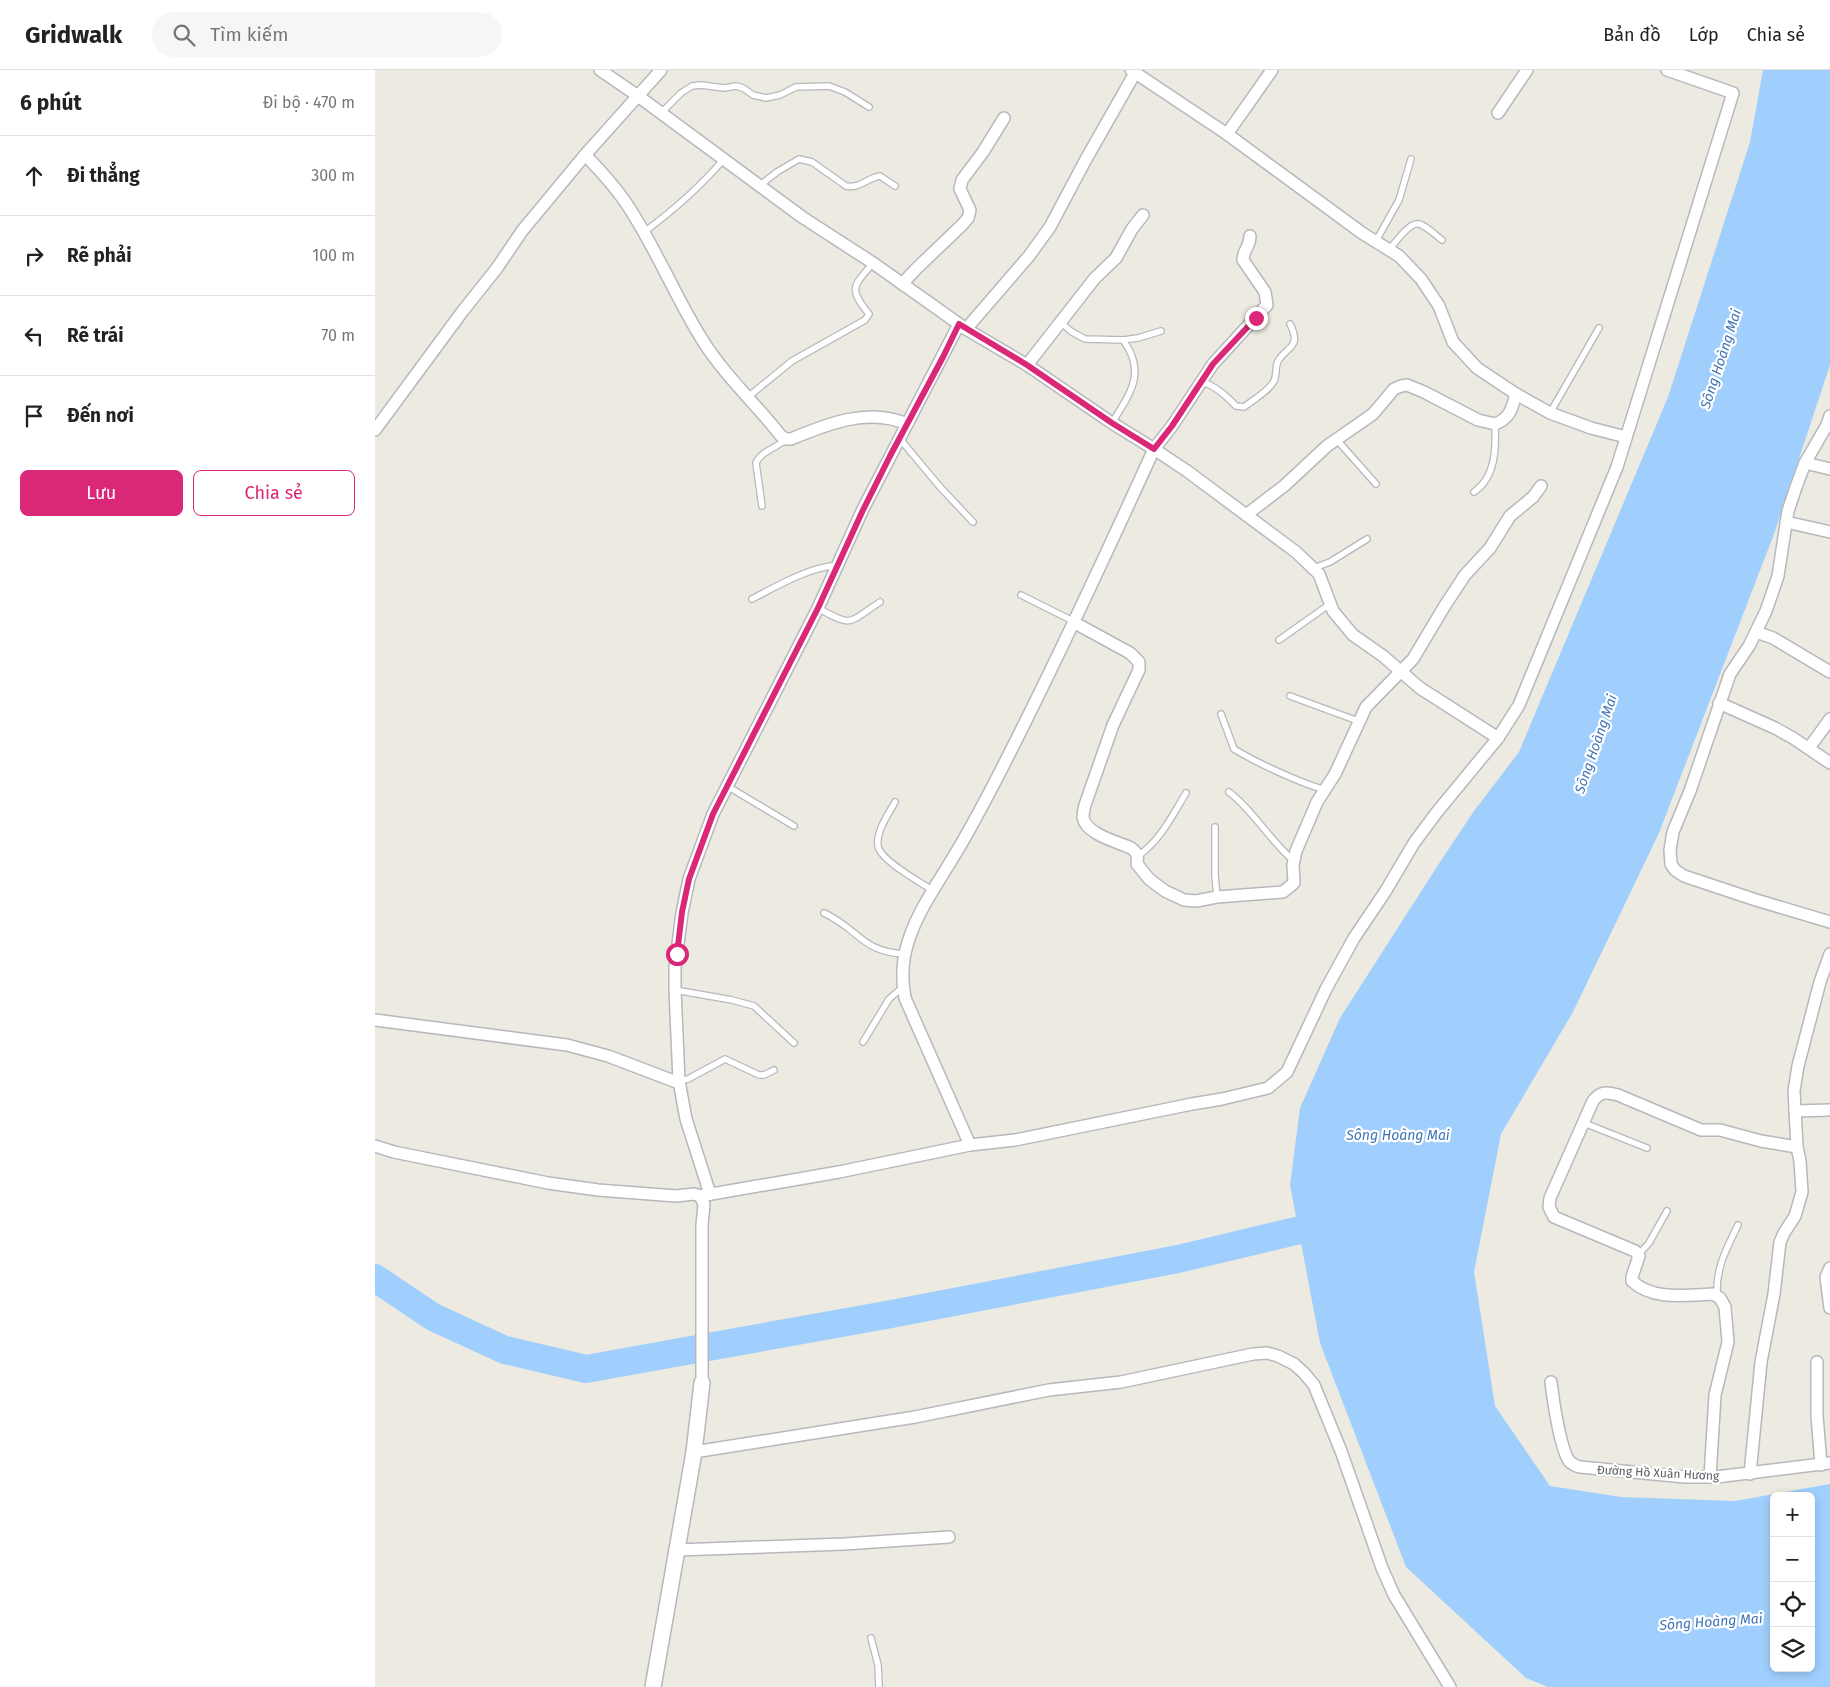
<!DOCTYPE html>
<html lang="vi">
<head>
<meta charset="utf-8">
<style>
  :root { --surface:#fff; --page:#f6f6f6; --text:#222; --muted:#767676; --line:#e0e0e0; --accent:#db2777 }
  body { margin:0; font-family:"Fira Sans",sans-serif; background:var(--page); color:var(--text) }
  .controls { position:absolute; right:15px; bottom:15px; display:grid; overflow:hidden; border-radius:8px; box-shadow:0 2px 8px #0003 }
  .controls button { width:45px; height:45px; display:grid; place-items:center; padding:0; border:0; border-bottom:1px solid var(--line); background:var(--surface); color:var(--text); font:25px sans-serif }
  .stop { position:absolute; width:15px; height:15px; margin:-11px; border:4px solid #db2777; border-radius:50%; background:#fff }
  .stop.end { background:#db2777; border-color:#fff; box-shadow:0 1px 5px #0008 }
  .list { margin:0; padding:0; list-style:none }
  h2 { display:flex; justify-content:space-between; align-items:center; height:65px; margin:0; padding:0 20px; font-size:21px }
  h2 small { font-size:16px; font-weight:400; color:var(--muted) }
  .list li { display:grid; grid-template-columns:32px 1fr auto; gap:15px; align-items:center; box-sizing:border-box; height:80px; padding:0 20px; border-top:1px solid var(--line) }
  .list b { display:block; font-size:19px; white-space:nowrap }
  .list em { font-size:16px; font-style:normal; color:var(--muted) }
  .actions { display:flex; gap:10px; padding:15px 20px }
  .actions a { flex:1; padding:11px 0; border:1px solid var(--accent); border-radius:8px; text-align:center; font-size:18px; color:var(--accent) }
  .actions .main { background:var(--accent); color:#fff }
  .icon { flex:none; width:28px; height:28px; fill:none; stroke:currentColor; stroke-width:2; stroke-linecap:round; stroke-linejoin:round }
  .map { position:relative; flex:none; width:1455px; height:1617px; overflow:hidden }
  header { display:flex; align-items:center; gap:30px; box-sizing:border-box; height:70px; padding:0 25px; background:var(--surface); border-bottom:1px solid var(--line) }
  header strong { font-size:24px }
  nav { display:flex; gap:28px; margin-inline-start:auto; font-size:18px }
  .search { width:350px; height:45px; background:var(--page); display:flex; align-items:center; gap:12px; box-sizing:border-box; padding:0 18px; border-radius:28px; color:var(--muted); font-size:19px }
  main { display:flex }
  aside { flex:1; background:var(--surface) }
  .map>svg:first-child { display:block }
  .water { fill:#a0cffd; fill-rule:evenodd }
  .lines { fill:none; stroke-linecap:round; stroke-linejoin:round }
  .river { stroke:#a0cffd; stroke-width:28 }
  .service-casing { stroke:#b6b8bd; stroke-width:8 }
  .minor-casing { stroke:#b6b8bd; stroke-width:14 }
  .tertiary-casing { stroke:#b6b8bd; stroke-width:18 }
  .service { stroke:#fff; stroke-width:5.5 }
  .minor { stroke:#fff; stroke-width:11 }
  .tertiary { stroke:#fff; stroke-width:15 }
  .route { stroke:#db2777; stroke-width:6 }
  .labels { text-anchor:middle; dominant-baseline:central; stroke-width:4.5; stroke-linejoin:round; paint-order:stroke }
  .street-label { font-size:12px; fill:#595d62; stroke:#fff }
  .water-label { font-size:14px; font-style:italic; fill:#4174b6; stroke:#fff }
</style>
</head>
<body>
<header>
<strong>Gridwalk</strong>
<div class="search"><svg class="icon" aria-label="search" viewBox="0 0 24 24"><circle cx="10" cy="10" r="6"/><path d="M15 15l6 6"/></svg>Tìm kiếm</div>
<nav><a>Bản đồ</a><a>Lớp</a><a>Chia sẻ</a></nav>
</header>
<main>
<aside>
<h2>6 phút<small>Đi bộ · 470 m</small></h2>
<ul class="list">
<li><svg class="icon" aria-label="ahead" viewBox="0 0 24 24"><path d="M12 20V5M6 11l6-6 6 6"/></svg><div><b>Đi thẳng</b></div><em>300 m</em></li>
<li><svg class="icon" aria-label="right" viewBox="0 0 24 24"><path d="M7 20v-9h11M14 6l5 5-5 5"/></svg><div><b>Rẽ phải</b></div><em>100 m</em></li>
<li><svg class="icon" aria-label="left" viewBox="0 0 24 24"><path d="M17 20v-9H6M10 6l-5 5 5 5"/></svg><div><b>Rẽ trái</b></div><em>70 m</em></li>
<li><svg class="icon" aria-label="arrive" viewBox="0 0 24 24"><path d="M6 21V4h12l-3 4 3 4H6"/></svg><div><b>Đến nơi</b></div></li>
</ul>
<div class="actions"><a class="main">Lưu</a><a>Chia sẻ</a></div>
</aside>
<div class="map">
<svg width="1455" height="1617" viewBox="0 0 1455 1617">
  <rect width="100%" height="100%" fill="#eceae1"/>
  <path class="water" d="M 1388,0 L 1455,0 L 1455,295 L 1399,464 L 1284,763 L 1198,942 L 1126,1064 L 1099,1202 L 1120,1336 L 1175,1416 L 1246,1427 L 1360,1431 L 1455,1414 L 1455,1617 L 1173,1617 L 1151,1608 L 1031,1497 L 945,1273 L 915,1115 L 925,1038 L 965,948 L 1065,792 L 1099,741 L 1144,682 L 1293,327 L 1375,72 ZM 1399,1426 L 1436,1426 L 1436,1598 L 1399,1598 Z"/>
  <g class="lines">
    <polyline class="river" points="0,1208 58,1247 130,1280 211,1299 511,1245 803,1189 959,1152"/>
    <g class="service-casing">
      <g id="service">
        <polyline points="286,43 306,23 317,16 326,15 349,18 361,16 368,18 378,25 391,28 405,25 421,17 454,16 470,22 494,37"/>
        <path d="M 384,116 L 402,102 L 424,89 L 437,92 L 471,116 C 484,119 492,108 505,106 L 520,116"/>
        <path d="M 269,162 C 299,140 325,117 349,89"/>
        <polyline points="1001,171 1024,130 1036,89"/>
        <path d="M 1014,180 C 1020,173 1034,152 1044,154 C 1052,156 1060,165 1067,170"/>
        <polyline points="685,252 697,262 710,269 748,270 763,268 786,261"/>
        <path d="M 827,312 C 841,316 851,326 861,336 L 869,337 C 878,330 894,321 899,311 C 902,305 900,297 903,291 C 912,276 927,278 915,254"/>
        <path d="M 373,327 L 417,291 L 490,250 L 494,244 C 473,218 478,217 498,193"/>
        <polyline points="1175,343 1224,258"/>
        <path d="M 737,353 C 755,323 772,303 748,270"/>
        <polyline points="525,369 565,417 598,452"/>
        <polyline points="962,370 1001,414"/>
        <path d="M 1099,422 C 1121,407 1121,378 1120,354"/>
        <path d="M 387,436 L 381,393 C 386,381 402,378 411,369"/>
        <polyline points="939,498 955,492 992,469"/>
        <polyline points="646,525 700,552"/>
        <path d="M 377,529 C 404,515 432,498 463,495"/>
        <path d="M 443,538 C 478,558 473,553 505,532"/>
        <polyline points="904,570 955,534"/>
        <polyline points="915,626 983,651"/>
        <path d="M 846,644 L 859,679 C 882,693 923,712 950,720"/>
        <polyline points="352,716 419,756"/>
        <path d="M 854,722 C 879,741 894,770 919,791"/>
        <path d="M 520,732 C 513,745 501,761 503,776 C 505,790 545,812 557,820"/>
        <polyline points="840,757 840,805 842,827"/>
        <path d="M 763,786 C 785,771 797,746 811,723"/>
        <path d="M 449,843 C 484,859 486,882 530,884"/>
        <polyline points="300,920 357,930 379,936 419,973"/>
        <polyline points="488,972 514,929 528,917"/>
        <polyline points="304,1011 313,1009 350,989 384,1005 389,1005 399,1000"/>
        <polyline points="1209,1053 1272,1078"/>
        <polyline points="1264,1184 1274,1173 1292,1141"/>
        <path d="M 1342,1225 C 1341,1197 1351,1180 1363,1155"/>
        <polyline points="496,1568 503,1595 504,1617"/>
      </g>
    </g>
    <g class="minor-casing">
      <g id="minor">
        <polyline points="225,0 263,26 427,147 498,193 591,259 652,295 737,353 779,379 812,401 921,482 944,504 958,541 978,565 1008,586 1045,618 1123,668"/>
        <polyline points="756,0 852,64 987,163 1024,186 1046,209 1064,236 1078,272 1102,298 1141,324 1175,343 1216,358 1251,367"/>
        <polyline points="1123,43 1152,0"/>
        <polyline points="852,64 897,0"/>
        <path d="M 210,85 C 228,103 245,122 258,144 C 284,185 302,230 328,271 C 350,306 381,334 406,366 L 411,369 L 416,369 C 452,354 494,337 532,354"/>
        <polyline points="527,214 542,198 587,155 593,148 595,140 585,119 587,110 608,82 629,48"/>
        <polyline points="591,259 654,186 675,157 710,91 760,3"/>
        <polyline points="652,295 720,208 741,188 757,159 768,145"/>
        <polyline points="1455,346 1452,355 1430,393 1421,417 1413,441 1403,506 1391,541 1374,576 1355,604 1315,721 1298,762 1295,780 1296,794 1300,800 1309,806 1381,830 1455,852"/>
        <polyline points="0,360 87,242 122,198 147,161 210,85 286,0"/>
        <polyline points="1430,393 1455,399"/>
        <path d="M 871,445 L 909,416 L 952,376 L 998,344 L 1019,319 L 1026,316 L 1032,315 L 1049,322 L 1103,350 L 1120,354 C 1135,348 1137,339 1141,324"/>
        <polyline points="1411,452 1455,462"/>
        <path d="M 700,553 L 755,583 L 764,592 L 764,600 L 738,655 L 710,735 C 709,739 708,743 708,747 C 710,764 743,772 756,778 C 763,783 763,786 762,794 L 774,809 L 790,821 L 809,830 L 821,831 L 842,827 L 908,822 L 919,813 L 918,795 L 921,781 L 942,732 L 960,704 L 991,637 L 1038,589 L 1069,537 L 1090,505 L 1115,478 L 1135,446 L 1158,427 L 1166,416"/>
        <polyline points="1381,562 1398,568 1455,602"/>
        <polyline points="1344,633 1400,658 1418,668 1455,693"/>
        <polyline points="1434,678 1455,649"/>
        <polyline points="0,950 192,975 233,986 304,1013"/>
        <polyline points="1420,1041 1455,1040"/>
        <path d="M 595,1075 L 530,928 C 526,907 527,889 534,869 C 544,839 563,813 579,786 C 595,760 609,733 623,706 C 678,599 729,489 779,379 L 797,356 L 838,294 L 892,235 L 890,222 L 868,190 C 868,180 875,177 875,166"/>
        <polyline points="0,1076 19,1082 173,1113 223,1120 301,1126 319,1124 325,1126 329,1134 327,1155 327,1313"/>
        <polyline points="335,1124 311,1049 304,1011 300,920 300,897 307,843 314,809 338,744 443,538 488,439 584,254"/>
        <polyline points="325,1126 464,1102 595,1075 640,1070 817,1034 847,1029 893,1018 912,1002 951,919 979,868 1010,822 1039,773 1062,742 1123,668 1144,635 1242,397 1358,23 1292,0"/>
        <polyline points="1455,1198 1451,1207 1455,1238"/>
        <polyline points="1442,1292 1442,1346 1446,1395"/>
        <path d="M 1176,1312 C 1178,1330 1185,1377 1194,1391 C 1197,1394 1201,1396 1205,1397 L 1310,1407 L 1341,1407 L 1455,1393"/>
        <polyline points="319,1382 540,1347 674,1320 746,1312 878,1284 892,1283 903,1286 919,1294 929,1303 939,1315 966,1381 1007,1498 1019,1525 1075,1617"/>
        <polyline points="1375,1404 1386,1292 1399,1224 1405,1172 1409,1163 1420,1146 1427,1122 1425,1091 1422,1077 1419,1021 1423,996 1445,912 1455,884"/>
        <path d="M 1335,1407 L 1340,1325 L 1353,1272 L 1350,1237 L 1345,1228 L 1338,1224 C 1312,1225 1278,1231 1257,1211 L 1257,1207 L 1264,1186 L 1260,1181 L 1179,1147 L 1174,1137 L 1175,1128 L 1218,1031 C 1226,1021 1231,1022 1243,1025 L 1326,1060 L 1345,1060 L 1386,1071 L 1422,1077"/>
        <polyline points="302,1480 469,1474 574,1467"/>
      </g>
    </g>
    <g class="tertiary-casing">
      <polyline id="tertiary" points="278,1617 319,1382 327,1313"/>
    </g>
    <use href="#service" class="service"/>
    <use href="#minor" class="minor"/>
    <use href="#tertiary" class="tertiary"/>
  </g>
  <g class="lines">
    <polyline class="route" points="302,884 307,842 314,809 338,744 443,538 488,440 515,386 568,287 584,254 652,295 737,353 779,379 797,356 838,294 881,248"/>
  </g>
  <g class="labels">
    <g class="street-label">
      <text transform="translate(1283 1403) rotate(3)">Đường Hồ Xuân Hương</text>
    </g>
    <g class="water-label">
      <text transform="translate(1346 289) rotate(-72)">Sông Hoàng Mai</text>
      <text transform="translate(1221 674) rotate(-71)">Sông Hoàng Mai</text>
      <text x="1023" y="1065">Sông Hoàng Mai</text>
      <text transform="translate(1336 1552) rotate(-4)">Sông Hoàng Mai</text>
    </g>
  </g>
</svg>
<div class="controls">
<button>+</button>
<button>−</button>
<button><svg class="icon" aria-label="locate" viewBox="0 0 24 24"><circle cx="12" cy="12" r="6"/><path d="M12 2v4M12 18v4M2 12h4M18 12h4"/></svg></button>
<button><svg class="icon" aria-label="layers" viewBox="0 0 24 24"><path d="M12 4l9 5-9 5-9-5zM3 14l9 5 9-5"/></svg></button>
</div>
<div class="stop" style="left:302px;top:884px"></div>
<div class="stop end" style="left:881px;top:248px"></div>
</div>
</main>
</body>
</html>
